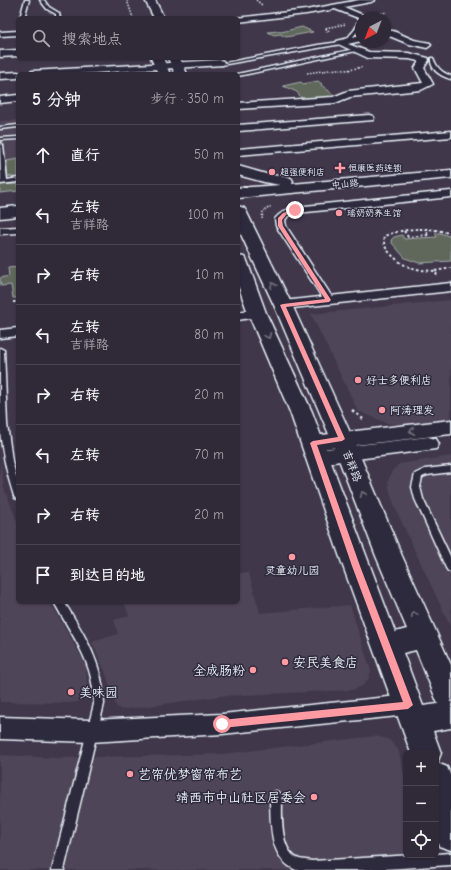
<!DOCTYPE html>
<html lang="zh">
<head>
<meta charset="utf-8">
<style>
  :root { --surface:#302938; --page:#383140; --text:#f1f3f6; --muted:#a8a6ae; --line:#4b4553 }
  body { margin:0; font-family:"Comic Neue","LXGW WenKai TC",sans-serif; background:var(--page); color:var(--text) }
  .controls { position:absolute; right:12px; bottom:12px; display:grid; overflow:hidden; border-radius:6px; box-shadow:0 1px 3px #0004 }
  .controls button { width:36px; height:36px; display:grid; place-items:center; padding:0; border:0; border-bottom:1px solid var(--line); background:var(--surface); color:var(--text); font:20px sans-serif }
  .compass { position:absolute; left:355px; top:12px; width:36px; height:36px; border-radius:50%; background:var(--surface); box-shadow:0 1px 3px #0004; rotate:222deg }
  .stop { position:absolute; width:12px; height:12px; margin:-9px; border:3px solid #ff9aa2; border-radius:50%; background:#fff }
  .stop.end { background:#ff9aa2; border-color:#fff; box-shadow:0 1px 4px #0008 }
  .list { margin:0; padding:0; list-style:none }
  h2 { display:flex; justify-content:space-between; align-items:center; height:52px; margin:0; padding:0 16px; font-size:17px }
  h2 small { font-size:13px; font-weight:400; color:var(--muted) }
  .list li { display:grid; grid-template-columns:26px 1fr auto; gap:12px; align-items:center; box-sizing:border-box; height:60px; padding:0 16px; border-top:1px solid var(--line) }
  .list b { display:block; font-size:15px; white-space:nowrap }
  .list p { margin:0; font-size:13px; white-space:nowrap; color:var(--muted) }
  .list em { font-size:13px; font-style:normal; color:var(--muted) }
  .icon { flex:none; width:22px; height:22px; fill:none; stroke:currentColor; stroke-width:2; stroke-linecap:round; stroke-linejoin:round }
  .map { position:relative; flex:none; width:451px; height:870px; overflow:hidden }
  .search { position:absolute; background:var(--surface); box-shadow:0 1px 3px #0004; left:16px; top:16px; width:224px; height:44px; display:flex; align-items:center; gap:10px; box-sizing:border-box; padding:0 14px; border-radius:6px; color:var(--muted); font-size:15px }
  .panel { position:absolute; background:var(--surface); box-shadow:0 1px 3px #0004; left:16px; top:72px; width:224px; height:532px; border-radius:6px }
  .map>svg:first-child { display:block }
  .built { fill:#4f4458 }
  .green { fill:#60685c; stroke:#a4acaa }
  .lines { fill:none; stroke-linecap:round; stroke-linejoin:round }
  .service-casing { stroke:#e8f1f8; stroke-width:3 }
  .pedestrian-casing { stroke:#e8f1f8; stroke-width:3 }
  .minor-casing { stroke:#e8f1f8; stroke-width:3 }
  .tertiary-casing { stroke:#e8f1f8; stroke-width:3 }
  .primary-casing { stroke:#e8f1f8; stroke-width:3 }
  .path-far2 { stroke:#e8f1f8; stroke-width:1.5; stroke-dasharray:1.5 1.5; stroke-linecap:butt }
  .path-far1 { stroke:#e8f1f8; stroke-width:2; stroke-dasharray:2.5 2.5; stroke-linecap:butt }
  .path { stroke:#e8f1f8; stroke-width:2.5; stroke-dasharray:3 3; stroke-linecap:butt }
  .service { fill:#2f2a3d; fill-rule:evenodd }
  .pedestrian { fill:#2f2a3d; fill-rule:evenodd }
  .minor { fill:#2f2a3d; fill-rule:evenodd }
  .tertiary { fill:#2f2a3d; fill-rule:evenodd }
  .primary { fill:#2f2a3d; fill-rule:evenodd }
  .oneway { stroke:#70707e }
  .route { fill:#ff9aa2 }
  .poi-dot { fill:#ff9aa2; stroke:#2f2a3d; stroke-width:1.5 }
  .labels { text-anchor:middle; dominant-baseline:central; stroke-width:3; stroke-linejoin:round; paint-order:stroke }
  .far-poi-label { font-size:9px; fill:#e8f1f8; stroke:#2f2a3d; text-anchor:start }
  .far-street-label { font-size:9px; fill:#e8f1f8; stroke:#2f2a3d }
  .poi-label { font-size:11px; fill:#e8f1f8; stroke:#2f2a3d; text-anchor:start }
  .street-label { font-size:11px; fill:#e8f1f8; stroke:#2f2a3d }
  .near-poi-label { font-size:13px; fill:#e8f1f8; stroke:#2f2a3d; text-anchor:start }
</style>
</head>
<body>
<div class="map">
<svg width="451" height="870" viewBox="0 0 451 870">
  <rect width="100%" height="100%" fill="#40374b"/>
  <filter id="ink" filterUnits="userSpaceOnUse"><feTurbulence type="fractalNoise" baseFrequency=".025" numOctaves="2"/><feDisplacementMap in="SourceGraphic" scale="8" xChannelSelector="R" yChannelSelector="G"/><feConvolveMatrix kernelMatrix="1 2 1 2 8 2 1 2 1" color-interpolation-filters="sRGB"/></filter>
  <g filter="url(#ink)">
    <g class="built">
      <polygon points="18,120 18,192 0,194 0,121"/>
      <polygon points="451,300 451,419 401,425 389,424 358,411 311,314"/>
      <polygon points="451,456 451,628 396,510 390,493 388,481 392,471 399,464"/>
      <polygon points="0,460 4,488 18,524 18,602 50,602 86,665 87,687 84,697 78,702 68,703 0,702"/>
      <polygon points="238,573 249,573 260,613 350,605 371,671 368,680 362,686 353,690 221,696 121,710 116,706 105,671 92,642 118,634 114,620 129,616 124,602 238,602"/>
      <polygon points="375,736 388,739 398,749 406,781 406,855 423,855 426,870 0,870 0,755 57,758 222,754"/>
    </g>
    <g class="green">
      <polygon points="302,27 313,32 286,37 280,34 274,35 268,32 278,31 281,32"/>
      <polygon points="318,81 322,84 321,85 337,97 302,99 297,92 283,86 301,82 303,84"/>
      <polygon points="18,159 18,178 7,176 7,161"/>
      <polygon points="18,184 18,191 0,193 0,185"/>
      <polygon points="435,233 440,233 451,237 451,261 419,263 405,258 392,243 391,240 394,237 402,235 404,239 437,237"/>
      <polygon points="18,267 18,298 13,298 11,285 1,286 0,278 9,276 8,268"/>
    </g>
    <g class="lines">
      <g class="service-casing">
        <g id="service">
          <polygon points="25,0 29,0 24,18 20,18"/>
          <polygon points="40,0 44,0 49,7 59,13 60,18 56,18 56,14 47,9"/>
          <path d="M 361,21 L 360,28 L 349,42 L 347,42 C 347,34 357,32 357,23 Z"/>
          <polygon points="340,42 341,44 221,65 219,64 318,45"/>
          <polygon points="355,49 356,51 238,76 238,74 237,74"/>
          <path d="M 431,58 L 433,58 C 437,68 441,72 451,76 L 451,79 C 441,76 430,70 431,58 Z"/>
          <polygon points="18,125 18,127 0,129 0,127"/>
          <polygon points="18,137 18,139 0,140 0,138"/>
          <polygon points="0,143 3,145 7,180 18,178 18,182 0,184 0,180 1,180"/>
          <path d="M 0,348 L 4,350 L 7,424 L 12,461 L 18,483 L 18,499 L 15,498 L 14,496 C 7,474 2,452 0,430 Z"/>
          <polygon points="451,466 451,472 427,475 422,477 420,487 423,499 451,558 451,572 448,571 446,568 415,499 412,487 415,474 425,469"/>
          <path d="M 54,602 L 64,602 C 84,633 104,666 104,704 L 64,870 L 52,870 L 94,704 C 94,661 73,638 54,602 Z"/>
          <path d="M 276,791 L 280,793 L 282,797 C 282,814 279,851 299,859 C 303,860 308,860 312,861 L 413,855 L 436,855 L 436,854 L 451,853 L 451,865 L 368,870 L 296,870 C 268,858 271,822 270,797 L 272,793 Z"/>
        </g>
      </g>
      <g class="pedestrian-casing">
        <g id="pedestrian">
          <path d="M 451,191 L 451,197 L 297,213 L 288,216 L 285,220 L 286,226 L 334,300 L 329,303 L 324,300 L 276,226 L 275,219 C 281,212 287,209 295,207 Z"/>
          <polygon points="18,227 18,233 0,234 0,228"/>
        </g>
      </g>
      <g class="minor-casing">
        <g id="minor">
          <polygon points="359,0 375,0 371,2 344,7 370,18 361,19 335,9 306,14 238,22 238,18 236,18 306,10"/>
          <polygon points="18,31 18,35 0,36 0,32"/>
          <polygon points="387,31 393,31 414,40 430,43 431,45 427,48 409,44 387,35 386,33"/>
          <polygon points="361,35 361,41 348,44 369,52 409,53 428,58 429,60 424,68 433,84 421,90 350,97 335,103 238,109 238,103 333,97 348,91 423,83 415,68 419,61 409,59 368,58 336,43 337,41"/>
          <polygon points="18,50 18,56 0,57 0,51"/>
          <polygon points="220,60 223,61 224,63 223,65 78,74 27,74 32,71"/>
          <polygon points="18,72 22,74 18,74 18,78 0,79 0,73"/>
          <polygon points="18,95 18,101 0,103 0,97"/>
          <polygon points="369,115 373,116 374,118 373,120 238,131 238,125"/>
          <polygon points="451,131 451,137 238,155 238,149"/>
          <polygon points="451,283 451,291 283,309 278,308 276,305 278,302 283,301"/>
          <polygon points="257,309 262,310 264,313 262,316 238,320 238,312"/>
          <polygon points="18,328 18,336 0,338 0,330"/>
          <polygon points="408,695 416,698 419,705 416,712 408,715 222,734 91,742 0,739 0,717 91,720 222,714"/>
        </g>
      </g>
      <g class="tertiary-casing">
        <g id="tertiary">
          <polygon points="451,420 451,434 313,450 305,448 302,443 305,438 313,436"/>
          <polygon points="428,437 436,439 439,444 436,449 317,464 309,462 306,457 309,452 317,450"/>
        </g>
      </g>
      <g class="primary-casing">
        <g id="primary">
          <polygon points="145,0 155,0 164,18 154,18"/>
          <polygon points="151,58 163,58 170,74 158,74"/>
          <polygon points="168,58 180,58 187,74 175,74"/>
          <polygon points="238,166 266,174 291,178 293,181 292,184 451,170 451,178 238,198 238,188 280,185 264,182 238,175"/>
          <polygon points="18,206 18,216 0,218 0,208"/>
          <path d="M 238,206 L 244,208 L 246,211 L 292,305 L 353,439 L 402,556 L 451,665 L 451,728 L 433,731 L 441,753 L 437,763 L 447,767 L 451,776 L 451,850 L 439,846 L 436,838 L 436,753 L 411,753 L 343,566 L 290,412 L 248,313 L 238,285 L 238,256 L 244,257 L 247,261 L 266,313 L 312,412 L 395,632 L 407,629 L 376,556 L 331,439 L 274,305 L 238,228 ZM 416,650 L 438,704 L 423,706 L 403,653 Z"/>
        </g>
      </g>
      <g class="path-far2">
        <polyline points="127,0 133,18"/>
        <polyline points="256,0 262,5"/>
        <polyline points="378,14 387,12"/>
        <polyline points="326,32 329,31 325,28 346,24"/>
        <polyline points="307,73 337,69 348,70 362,67"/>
        <polyline points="262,219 263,212 271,206"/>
      </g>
      <g class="path-far1">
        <polyline points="404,231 408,237 429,235 425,229"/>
        <polyline points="435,271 451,268"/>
        <path d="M 437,275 L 435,271 C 416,270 403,268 390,253 C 385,248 383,243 384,236 C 405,228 429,226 451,234"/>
        <polyline points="13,302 18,302"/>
      </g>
      <polyline class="path" points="352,410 363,419"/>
      <use href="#service" class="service"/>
      <use href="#pedestrian" class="pedestrian"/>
      <use href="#minor" class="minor"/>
      <use href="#tertiary" class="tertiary"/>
      <use href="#primary" class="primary"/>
    </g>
    <defs><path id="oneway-chevron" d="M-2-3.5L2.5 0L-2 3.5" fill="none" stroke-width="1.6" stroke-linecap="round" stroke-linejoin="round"/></defs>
    <g class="oneway">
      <use href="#oneway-chevron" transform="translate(273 285) rotate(-116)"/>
      <use href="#oneway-chevron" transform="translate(268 336) rotate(66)"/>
      <use href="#oneway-chevron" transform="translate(412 431) rotate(174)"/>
      <use href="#oneway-chevron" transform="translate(363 494) rotate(-113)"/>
      <use href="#oneway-chevron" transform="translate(414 614) rotate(-114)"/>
    </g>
  </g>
  <polygon class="route" points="295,209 296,211 286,215 282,220 283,226 331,300 329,302 286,307 345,439 342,441 317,445 360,566 413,705 408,709 222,728 219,727 218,724 219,721 222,720 403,702 352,566 310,443 313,441 338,437 280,305 283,304 325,299 278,226 278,218 283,213"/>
  <g class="poi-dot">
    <path d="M338 162h4v4h4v4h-4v4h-4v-4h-4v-4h4z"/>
    <circle cx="272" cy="172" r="4"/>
    <circle cx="339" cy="213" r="4"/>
    <circle cx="358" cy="380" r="4"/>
    <circle cx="382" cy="410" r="4"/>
    <circle cx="292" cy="557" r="4"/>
    <circle cx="285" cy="662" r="4"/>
    <circle cx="253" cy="670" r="4"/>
    <circle cx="71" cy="692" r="4"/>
    <circle cx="130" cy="774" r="4"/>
    <circle cx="314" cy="797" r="4"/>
  </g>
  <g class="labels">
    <g class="far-poi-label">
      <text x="348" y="168">恒康医药连锁</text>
      <text x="280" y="172">超强便利店</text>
      <text x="347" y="213">瑶奶奶养生馆</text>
    </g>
    <g class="far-street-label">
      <text transform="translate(345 184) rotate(-5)">中山路</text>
    </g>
    <g class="poi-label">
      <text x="366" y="380">好士多便利店</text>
      <text x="390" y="410">阿涛理发</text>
      <text x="292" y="570" text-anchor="middle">灵童幼儿园</text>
    </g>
    <g class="street-label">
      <text transform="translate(352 466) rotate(69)">吉祥路</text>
    </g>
    <g class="near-poi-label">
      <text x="293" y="662">安民美食店</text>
      <text x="245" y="670" text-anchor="end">全成肠粉</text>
      <text x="79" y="692">美味园</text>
      <text x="138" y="774">艺帘优梦窗帘布艺</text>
      <text x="306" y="797" text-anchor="end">靖西市中山社区居委会</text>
    </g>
  </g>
</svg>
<div class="controls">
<button>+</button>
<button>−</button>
<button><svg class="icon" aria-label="locate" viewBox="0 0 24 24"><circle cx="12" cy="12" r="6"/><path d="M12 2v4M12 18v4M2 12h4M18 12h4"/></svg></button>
</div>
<svg class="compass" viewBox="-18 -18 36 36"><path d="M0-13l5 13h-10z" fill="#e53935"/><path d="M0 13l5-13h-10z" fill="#a8a6ae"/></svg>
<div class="stop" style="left:222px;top:724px"></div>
<div class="stop end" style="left:295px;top:210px"></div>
<div class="search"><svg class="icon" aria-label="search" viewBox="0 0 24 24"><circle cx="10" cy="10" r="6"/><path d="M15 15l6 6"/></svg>搜索地点</div>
<section class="panel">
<h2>5 分钟<small>步行 · 350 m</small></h2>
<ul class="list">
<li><svg class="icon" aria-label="ahead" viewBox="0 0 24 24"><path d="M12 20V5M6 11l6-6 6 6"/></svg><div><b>直行</b></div><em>50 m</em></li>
<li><svg class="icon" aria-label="left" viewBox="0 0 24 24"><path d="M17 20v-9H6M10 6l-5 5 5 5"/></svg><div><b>左转</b><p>吉祥路</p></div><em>100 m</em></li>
<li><svg class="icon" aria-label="right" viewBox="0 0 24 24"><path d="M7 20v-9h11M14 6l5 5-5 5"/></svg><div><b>右转</b></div><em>10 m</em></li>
<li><svg class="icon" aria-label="left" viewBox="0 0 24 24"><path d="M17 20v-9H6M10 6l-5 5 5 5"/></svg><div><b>左转</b><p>吉祥路</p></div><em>80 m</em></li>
<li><svg class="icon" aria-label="right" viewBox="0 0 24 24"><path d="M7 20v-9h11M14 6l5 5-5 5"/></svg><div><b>右转</b></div><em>20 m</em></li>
<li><svg class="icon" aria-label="left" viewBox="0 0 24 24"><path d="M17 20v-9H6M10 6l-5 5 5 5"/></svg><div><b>左转</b></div><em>70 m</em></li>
<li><svg class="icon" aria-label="right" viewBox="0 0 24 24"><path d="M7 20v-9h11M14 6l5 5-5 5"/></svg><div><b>右转</b></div><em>20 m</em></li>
<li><svg class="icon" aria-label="arrive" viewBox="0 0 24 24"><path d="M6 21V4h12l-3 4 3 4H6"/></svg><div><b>到达目的地</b></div></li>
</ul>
</section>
</div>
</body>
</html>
